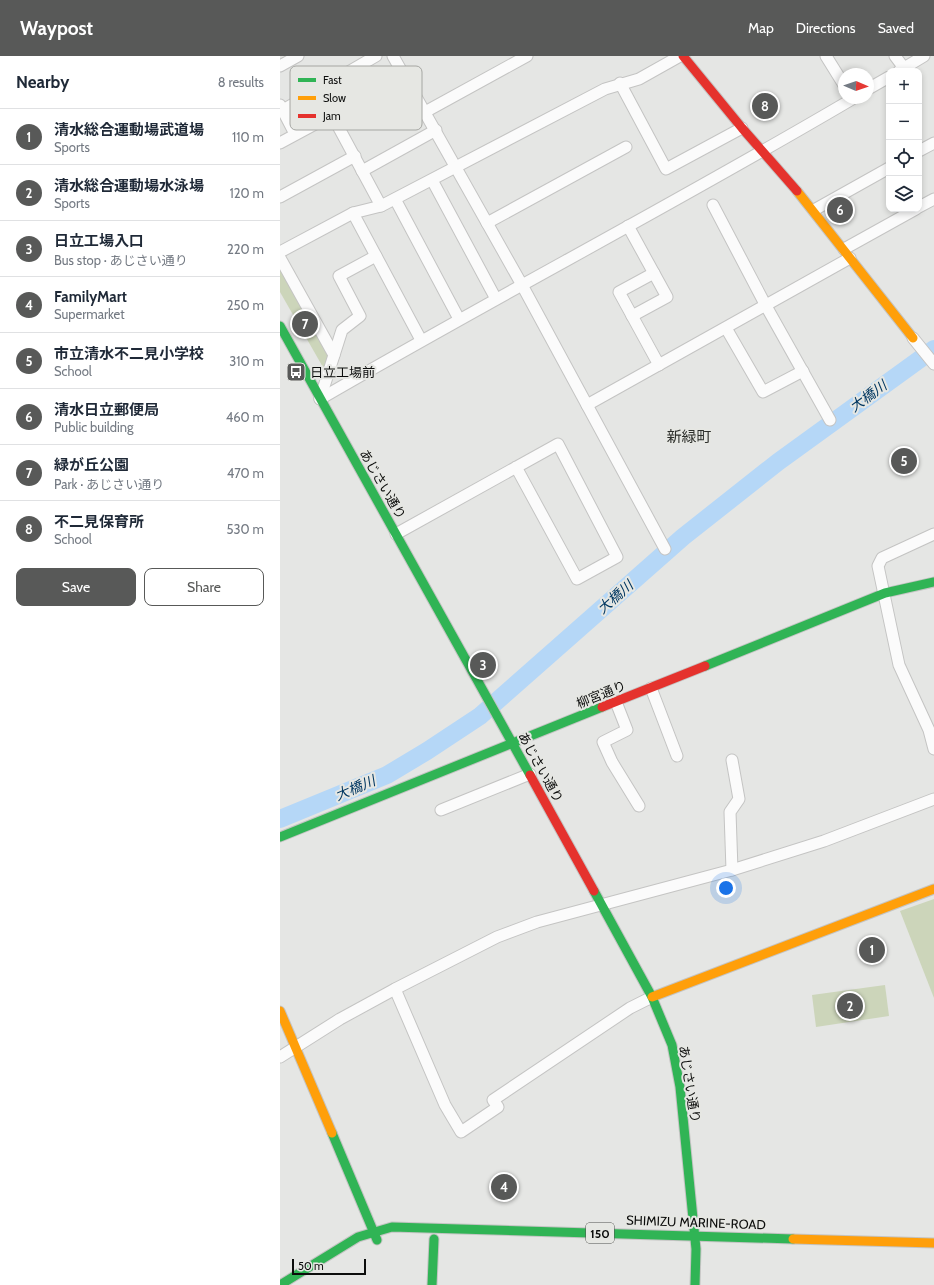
<!DOCTYPE html>
<html lang="en">
<head>
<meta charset="utf-8">
<style>
  :root { --surface:#fff; --page:#f2f2f3; --text:#1f2937; --muted:#747a83; --line:#e0e1e3; --accent:#585958 }
  body { margin:0; font-family:Cabin,"Noto Sans JP",sans-serif; background:var(--page); color:var(--text) }
  .controls { position:absolute; right:12px; top:12px; display:grid; overflow:hidden; border-radius:8px; box-shadow:0 2px 6px #0003 }
  .controls button { width:36px; height:36px; display:grid; place-items:center; padding:0; border:0; border-bottom:1px solid var(--line); background:var(--surface); color:var(--text); font:20px sans-serif }
  .compass { position:absolute; left:558px; top:12px; width:36px; height:36px; border-radius:50%; background:var(--surface); box-shadow:0 2px 6px #0003; rotate:92deg }
  .scale { position:absolute; left:12px; bottom:10px; width:74px; box-sizing:border-box; padding-left:4px; border:2px solid #0c0d0c; border-top:0; font-size:11px; line-height:14px; white-space:nowrap; color:#0c0d0c; -webkit-text-stroke:3px #e6e7e3; paint-order:stroke }
  .you { position:absolute; left:446px; top:832px; width:14px; height:14px; margin:-10px; border:3px solid #fff; border-radius:50%; background:#1a73e8; box-shadow:0 0 0 6px #1a73e833 }
  .badge { display:grid; place-items:center; width:26px; height:26px; border-radius:50%; background:var(--accent); color:#fff; font-size:13px; font-weight:700 }
  .pin { position:absolute; translate:-50% -50%; border:2px solid #fff; box-shadow:0 1px 4px #0006 }
  .list { margin:0; padding:0; list-style:none }
  h2 { display:flex; justify-content:space-between; align-items:center; height:52px; margin:0; padding:0 16px; font-size:17px }
  h2 small { font-size:13px; font-weight:400; color:var(--muted) }
  .list li { display:grid; grid-template-columns:26px 1fr auto; gap:12px; align-items:center; box-sizing:border-box; height:56px; padding:0 16px; border-top:1px solid var(--line) }
  .list b { display:block; font-size:15px; white-space:nowrap }
  .list p { margin:0; font-size:13px; white-space:nowrap; color:var(--muted) }
  .list em { font-size:13px; font-style:normal; color:var(--muted) }
  .actions { display:flex; gap:8px; padding:12px 16px }
  .actions a { flex:1; padding:9px 0; border:1px solid var(--accent); border-radius:8px; text-align:center; font-size:14px; color:var(--accent) }
  .actions .main { background:var(--accent); color:#fff }
  .icon { flex:none; width:22px; height:22px; fill:none; stroke:currentColor; stroke-width:2; stroke-linecap:round; stroke-linejoin:round }
  .map { position:relative; flex:none; width:654px; height:1229px; overflow:hidden }
  header { display:flex; align-items:center; gap:24px; box-sizing:border-box; height:56px; padding:0 20px; background:var(--accent); color:#fff }
  header strong { font-size:19px }
  nav { display:flex; gap:22px; margin-inline-start:auto; font-size:14px }
  main { display:flex }
  aside { flex:1; background:var(--surface) }
  .map>svg:first-child { display:block }
  .park { fill:#ccd5ba }
  .lines { fill:none; stroke-linecap:round; stroke-linejoin:round }
  .river { stroke:#b5d7f7; stroke-width:18 }
  .street-casing { stroke:#c4c4c3; stroke-width:13 }
  .fast-casing { stroke:#c4c4c3; stroke-width:11 }
  .slow-casing { stroke:#c4c4c3; stroke-width:11 }
  .jam-casing { stroke:#c4c4c3; stroke-width:11 }
  .street { stroke:#fbfbfb; stroke-width:11 }
  .fast { stroke:#30b455; stroke-width:9 }
  .slow { stroke:#ff9f0a; stroke-width:9 }
  .jam { stroke:#e5322d; stroke-width:9 }
  .labels { text-anchor:middle; dominant-baseline:central; stroke-width:4; stroke-linejoin:round; paint-order:stroke }
  .shield { fill:#e6e7e3; stroke:#4d4e4c; stroke-width:1 }
  .shield-label { font-size:12px; font-weight:bold; fill:#0c0d0c }
  .poi-label { font-size:13px; fill:#0c0d0c; stroke:#e6e7e3; text-anchor:start }
  .street-label { font-size:13px; fill:#0c0d0c; stroke:#e6e7e3 }
  .water-label { font-size:14px; font-style:italic; fill:#003761; stroke:#e6e7e3 }
  .quarter-label { font-size:15px; fill:#2d2f2b; stroke:#e6e7e3 }
  .key { fill:#e6e7e3; stroke:#a5a6a2; stroke-width:1 }
  .key-label { font-size:11px; fill:#0c0d0c }
</style>
</head>
<body>
<header>
<strong>Waypost</strong>
<nav><a>Map</a><a>Directions</a><a>Saved</a></nav>
</header>
<main>
<aside>
<h2>Nearby<small>8 results</small></h2>
<ul class="list">
<li><span class="badge">1</span><div><b>清水総合運動場武道場</b><p>Sports</p></div><em>110 m</em></li>
<li><span class="badge">2</span><div><b>清水総合運動場水泳場</b><p>Sports</p></div><em>120 m</em></li>
<li><span class="badge">3</span><div><b>日立工場入口</b><p>Bus stop · あじさい通り</p></div><em>220 m</em></li>
<li><span class="badge">4</span><div><b>FamilyMart</b><p>Supermarket</p></div><em>250 m</em></li>
<li><span class="badge">5</span><div><b>市立清水不二見小学校</b><p>School</p></div><em>310 m</em></li>
<li><span class="badge">6</span><div><b>清水日立郵便局</b><p>Public building</p></div><em>460 m</em></li>
<li><span class="badge">7</span><div><b>緑が丘公園</b><p>Park · あじさい通り</p></div><em>470 m</em></li>
<li><span class="badge">8</span><div><b>不二見保育所</b><p>School</p></div><em>530 m</em></li>
</ul>
<div class="actions"><a class="main">Save</a><a>Share</a></div>
</aside>
<div class="map">
<svg width="654" height="1229" viewBox="0 0 654 1229">
  <rect width="100%" height="100%" fill="#e5e6e4"/>
  <g class="park">
    <polygon points="0,210 50,300 44,313 0,236"/>
    <polygon points="654,843 654,942 620,855"/>
    <polygon points="605,929 609,960 536,971 532,939"/>
  </g>
  <g class="lines">
    <polyline class="river" points="0,763 107,719 147,695 200,660 403,481 498,406 654,293"/>
    <g class="street-casing">
      <g id="street">
        <polyline points="113,0 242,229 385,493"/>
        <polyline points="546,0 564,29"/>
        <polyline points="615,0 624,12"/>
        <polyline points="0,10 18,0"/>
        <polyline points="619,15 644,0"/>
        <polyline points="340,27 386,113 462,72"/>
        <polyline points="588,33 609,21"/>
        <polyline points="0,49 15,78"/>
        <polyline points="3,54 96,0"/>
        <polyline points="145,56 247,0"/>
        <polyline points="0,87 52,59 101,150"/>
        <polyline points="639,95 654,87"/>
        <polyline points="82,115 156,74"/>
        <polyline points="152,124 216,243"/>
        <polyline points="0,141 75,100"/>
        <polyline points="115,143 179,263"/>
        <polyline points="433,149 486,250 550,364"/>
        <polyline points="639,151 654,143"/>
        <polyline points="534,154 609,112"/>
        <polyline points="73,157 141,284"/>
        <polyline points="207,167 346,91"/>
        <polyline points="348,170 387,241 352,260"/>
        <polyline points="564,193 636,153"/>
        <polyline points="0,196 73,157 101,150 325,33 359,23 400,0"/>
        <polyline points="0,202 54,299"/>
        <polyline points="374,217 339,236 379,309"/>
        <polyline points="446,272 483,336 523,315"/>
        <polyline points="633,282 654,308"/>
        <path d="M 40,343 C 217,240 398,146 574,42"/>
        <polyline points="40,343 62,274 80,260 59,220 96,200"/>
        <polyline points="307,349 570,202"/>
        <polyline points="116,478 278,388 337,501 297,523 236,411"/>
        <polyline points="654,478 602,502 598,510 619,609 649,674 654,693"/>
        <polyline points="371,632 397,700"/>
        <polyline points="336,646 347,674 323,686 332,706 359,750"/>
        <polyline points="161,754 250,718"/>
        <polyline points="452,814 450,756 459,743 452,704"/>
        <polyline points="115,933 165,1049 181,1076 218,1051 213,1044 350,952 372,941"/>
        <polyline points="0,1001 60,963 115,933 217,881 257,866 452,814 544,785 654,743"/>
      </g>
    </g>
    <g class="fast-casing">
      <g id="fast">
        <polyline points="0,270 250,719"/>
        <polyline points="425,610 605,537 654,526"/>
        <polyline points="0,781 322,651"/>
        <polyline points="314,835 372,941 392,989 400,1031 416,1193 415,1229"/>
        <polyline points="52,1077 97,1184"/>
        <polyline points="0,1229 78,1181 112,1171 513,1183"/>
        <polyline points="152,1229 154,1183"/>
      </g>
    </g>
    <g class="slow-casing">
      <g id="slow">
        <polyline points="517,135 633,282"/>
        <polyline points="372,941 654,833"/>
        <polyline points="0,955 52,1077"/>
        <polyline points="513,1183 654,1187"/>
      </g>
    </g>
    <g class="jam-casing">
      <g id="jam">
        <polyline points="403,0 462,72 517,135"/>
        <polyline points="322,651 425,610"/>
        <polyline points="250,719 314,835"/>
      </g>
    </g>
    <use href="#street" class="street"/>
    <use href="#fast" class="fast"/>
    <use href="#slow" class="slow"/>
    <use href="#jam" class="jam"/>
  </g>
  <defs>
    <g id="bus-square" transform="scale(1)"><rect x="-9" y="-9" width="18" height="18" rx="4" fill="#585958" stroke="#e6e7e3"/><path d="M-5-6H5V4H4V6H2V4H-2V6H-4V4H-5ZM-3.5-4V0h7V-4ZM-3.5 1.2v1.5H-2V1.2ZM2 1.2v1.5H3.5V1.2Z" fill="#fff"/></g>
  </defs>
  <g fill-rule="evenodd">
    <use href="#bus-square" x="16" y="316"/>
  </g>
  <g class="labels">
    <rect class="shield" x="306" y="1167" width="28" height="20" rx="3"/>
    <g class="shield-label">
      <text x="320" y="1177">150</text>
    </g>
    <g class="poi-label">
      <text x="30" y="316">日立工場前</text>
    </g>
    <g class="street-label">
      <text transform="translate(103 428) rotate(60)">あじさい通り</text>
      <text transform="translate(321 638) rotate(-22)">柳宮通り</text>
      <text transform="translate(261 711) rotate(61)">あじさい通り</text>
      <text transform="translate(410 1028) rotate(81)">あじさい通り</text>
      <text transform="translate(416 1166) rotate(2)">SHIMIZU MARINE-ROAD</text>
    </g>
    <g class="water-label">
      <text transform="translate(588 340) rotate(-36)">大橋川</text>
      <text transform="translate(335 541) rotate(-41)">大橋川</text>
      <text transform="translate(75 732) rotate(-23)">大橋川</text>
    </g>
    <g class="quarter-label">
      <text x="409" y="381">新緑町</text>
    </g>
  </g>
  <rect x="10" y="10" width="132" height="64" rx="6" class="key"/>
  <rect x="18" y="22" width="18" height="4" fill="#30b455"/>
  <rect x="18" y="40" width="18" height="4" fill="#ff9f0a"/>
  <rect x="18" y="58" width="18" height="4" fill="#e5322d"/>
  <g class="key-label">
    <text x="43" y="28">Fast</text>
    <text x="43" y="46">Slow</text>
    <text x="43" y="64">Jam</text>
  </g>
</svg>
<div class="controls">
<button>+</button>
<button>−</button>
<button><svg class="icon" aria-label="locate" viewBox="0 0 24 24"><circle cx="12" cy="12" r="6"/><path d="M12 2v4M12 18v4M2 12h4M18 12h4"/></svg></button>
<button><svg class="icon" aria-label="layers" viewBox="0 0 24 24"><path d="M12 4l9 5-9 5-9-5zM3 14l9 5 9-5"/></svg></button>
</div>
<svg class="compass" viewBox="-18 -18 36 36"><path d="M0-13l5 13h-10z" fill="#e53935"/><path d="M0 13l5-13h-10z" fill="#747a83"/></svg>
<div class="scale">50 m</div>
<div class="you"></div>
<div class="pin badge" style="left:592px;top:894px">1</div>
<div class="pin badge" style="left:570px;top:950px">2</div>
<div class="pin badge" style="left:203px;top:609px">3</div>
<div class="pin badge" style="left:224px;top:1131px">4</div>
<div class="pin badge" style="left:624px;top:405px">5</div>
<div class="pin badge" style="left:560px;top:154px">6</div>
<div class="pin badge" style="left:25px;top:268px">7</div>
<div class="pin badge" style="left:485px;top:50px">8</div>
</div>
</main>
</body>
</html>
